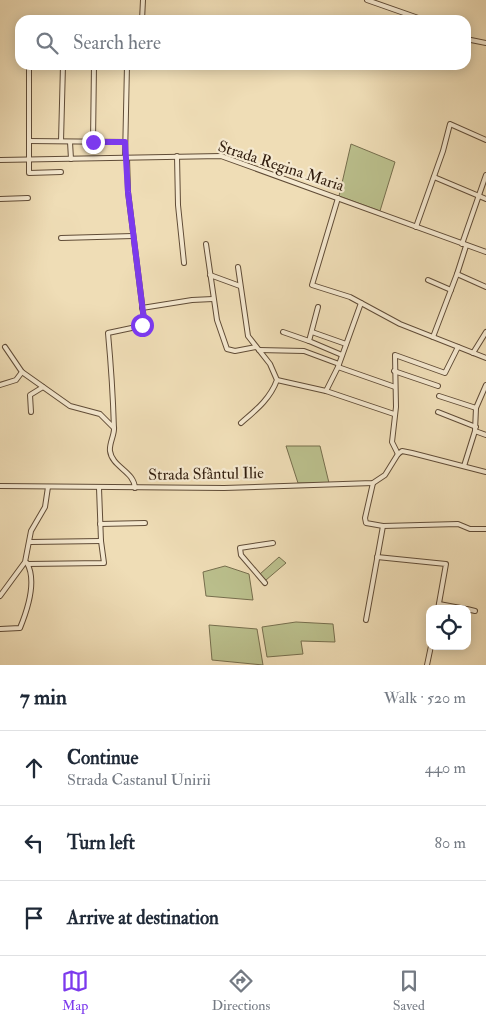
<!DOCTYPE html>
<html lang="en">
<head>
<meta charset="utf-8">
<style>
  :root { --surface:#fff; --page:#f2f2f3; --text:#1f2937; --muted:#747a83; --line:#e0e1e3; --accent:#7c3aed }
  body { margin:0; font-family:"IM FELL Double Pica",serif; background:var(--page); color:var(--text) }
  .controls { position:absolute; right:15px; bottom:15px; display:grid; overflow:hidden; border-radius:10px; box-shadow:0 2px 12px #0003 }
  .controls button { width:45px; height:45px; display:grid; place-items:center; padding:0; border:0; border-bottom:1px solid var(--line); background:var(--surface); color:var(--text); font:25px sans-serif }
  .stop { position:absolute; width:15px; height:15px; margin:-11px; border:4px solid #7c3aed; border-radius:50%; background:#fff }
  .stop.end { background:#7c3aed; border-color:#fff; box-shadow:0 1px 5px #0008 }
  .list { margin:0; padding:0; list-style:none }
  h2 { display:flex; justify-content:space-between; align-items:center; height:65px; margin:0; padding:0 20px; font-size:21px }
  h2 small { font-size:16px; font-weight:400; color:var(--muted) }
  .list li { display:grid; grid-template-columns:32px 1fr auto; gap:15px; align-items:center; box-sizing:border-box; height:75px; padding:0 20px; border-top:1px solid var(--line) }
  .list b { display:block; font-size:19px; white-space:nowrap }
  .list p { margin:0; font-size:16px; white-space:nowrap; color:var(--muted) }
  .list em { font-size:16px; font-style:normal; color:var(--muted) }
  .icon { flex:none; width:28px; height:28px; fill:none; stroke:currentColor; stroke-width:2; stroke-linecap:round; stroke-linejoin:round }
  .map { position:relative; flex:none; width:486px; height:665px; overflow:hidden }
  .search { position:absolute; background:var(--surface); box-shadow:0 2px 12px #0003; left:15px; right:15px; top:15px; height:55px; display:flex; align-items:center; gap:12px; box-sizing:border-box; padding:0 18px; border-radius:15px; color:var(--muted); font-size:19px }
  .sheet { height:290px; background:var(--surface) }
  nav { display:flex; justify-content:space-around; align-items:center; box-sizing:border-box; height:70px; border-top:1px solid var(--line); background:var(--surface); font-size:14px; color:var(--muted) }
  nav a { display:grid; justify-items:center; gap:2px }
  nav .on { color:var(--accent) }
  .map>svg:first-child { display:block }
  .green { fill:#bbc08d; stroke:#766e4d }
  .lines { fill:none; stroke-linecap:round; stroke-linejoin:round }
  .minor-casing { stroke:#604c37; stroke-width:6 }
  .minor { stroke:#f5e9d0; stroke-width:4 }
  .route { stroke:#7c3aed; stroke-width:6 }
  .labels { text-anchor:middle; dominant-baseline:central; stroke-width:4.5; stroke-linejoin:round; paint-order:stroke }
  .street-label { font-size:16px; fill:#301c0d; stroke:#f5e9d0 }
</style>
</head>
<body>
<div class="map">
<svg width="486" height="665" viewBox="0 0 486 665">
  <rect width="100%" height="100%" fill="#efddb6"/>
  <filter id="stains"><feTurbulence type="fractalNoise" baseFrequency=".004" numOctaves="4"/><feColorMatrix values="0 0 0 0 .2 0 0 0 0 .09 0 0 0 0 .02 0 0 0 .5 -.17"/></filter>
  <radialGradient id="worn" r=".72"><stop offset=".6" stop-color="#630" stop-opacity="0"/><stop offset="1" stop-color="#630" stop-opacity=".3"/></radialGradient>
  <g class="green">
    <polygon points="351,144 395,162 380,211 339,196"/>
    <polygon points="286,446 320,446 329,483 298,483"/>
    <polygon points="279,557 286,563 266,580 260,574"/>
    <polygon points="225,566 249,574 253,600 206,596 203,572"/>
    <polygon points="296,622 333,624 335,642 301,641 303,654 267,657 262,627"/>
    <polygon points="209,625 257,629 263,665 212,660"/>
  </g>
  <g class="lines">
    <g class="minor-casing">
      <g id="minor">
        <polyline points="367,0 424,20"/>
        <polyline points="368,19 371,20"/>
        <polyline points="66,20 84,18 86,20"/>
        <polyline points="142,20 143,0"/>
        <polyline points="466,39 486,43"/>
        <polyline points="29,65 29,173 61,172"/>
        <polyline points="29,141 125,142"/>
        <polyline points="61,141 63,65"/>
        <polyline points="93,141 94,65"/>
        <polyline points="70,142 71,159"/>
        <polyline points="177,156 178,205 184,263"/>
        <polyline points="125,158 127,65"/>
        <path d="M 127,158 L 128,192 L 144,320 L 141,326 L 108,333 C 111,365 113,396 114,429 C 114,436 109,444 110,451 C 112,467 134,471 135,488"/>
        <polyline points="0,160 221,156 486,252"/>
        <polyline points="434,177 486,199"/>
        <polyline points="338,198 312,285 350,297 400,324 486,358"/>
        <polyline points="0,199 28,198"/>
        <polyline points="416,227 443,151 450,124 486,140"/>
        <polyline points="61,238 133,236"/>
        <polyline points="206,244 217,320 227,349 235,351 256,347"/>
        <polyline points="462,244 486,175"/>
        <polyline points="466,246 457,274 486,287"/>
        <path d="M 238,267 L 248,336 L 270,364 L 277,380 C 270,399 256,410 241,423"/>
        <polyline points="210,275 240,286"/>
        <polyline points="428,280 451,290"/>
        <polyline points="318,307 309,341 342,355"/>
        <polyline points="142,308 192,300 213,299"/>
        <polyline points="283,332 309,341"/>
        <polyline points="312,332 346,344"/>
        <polyline points="433,337 457,274"/>
        <polyline points="259,350 304,351 339,364"/>
        <polyline points="473,353 486,332"/>
        <polyline points="338,367 395,387"/>
        <polyline points="394,371 438,386"/>
        <polyline points="22,372 70,406 100,414 114,428"/>
        <polyline points="277,380 326,391 394,414"/>
        <polyline points="0,385 16,380 22,372 5,347"/>
        <polyline points="326,391 338,367 361,303"/>
        <polyline points="439,396 476,408"/>
        <polyline points="31,412 30,395 43,387"/>
        <polyline points="438,412 476,427"/>
        <polyline points="475,431 486,435"/>
        <polyline points="398,454 392,442 396,407 395,355 445,373 458,347"/>
        <polyline points="398,454 402,451 412,453 486,472"/>
        <polyline points="464,466 475,431 476,408 486,385"/>
        <polyline points="373,483 365,518 366,523 383,526 458,524 470,529 486,529"/>
        <polyline points="0,486 224,488 373,483 385,475 398,454"/>
        <polyline points="100,524 145,523"/>
        <polyline points="30,542 101,541"/>
        <polyline points="377,557 446,564 438,609"/>
        <polyline points="28,564 104,563 101,541 99,488"/>
        <polyline points="265,583 241,555 240,548 273,543"/>
        <polyline points="0,596 25,562 31,531 45,507 48,487"/>
        <polyline points="439,604 466,609"/>
        <polyline points="467,609 475,611"/>
        <polyline points="366,620 383,526"/>
        <path d="M 0,629 L 20,628 C 27,611 37,581 27,563"/>
        <polyline points="427,665 431,646"/>
      </g>
    </g>
    <use href="#minor" class="minor"/>
  </g>
  <g class="lines">
    <polyline class="route" points="93,142 125,142 128,192 144,320 142,325"/>
  </g>
  <g class="labels">
    <g class="street-label">
      <text transform="translate(281 166) rotate(18)">Strada Regina Maria</text>
      <text transform="translate(206 474) rotate(-1)">Strada Sfântul Ilie</text>
    </g>
  </g>
  <rect width="100%" height="100%" filter="url(#stains)"/>
  <rect width="100%" height="100%" fill="url(#worn)"/>
</svg>
<div class="controls">
<button><svg class="icon" aria-label="locate" viewBox="0 0 24 24"><circle cx="12" cy="12" r="6"/><path d="M12 2v4M12 18v4M2 12h4M18 12h4"/></svg></button>
</div>
<div class="stop" style="left:142px;top:325px"></div>
<div class="stop end" style="left:93px;top:142px"></div>
<div class="search"><svg class="icon" aria-label="search" viewBox="0 0 24 24"><circle cx="10" cy="10" r="6"/><path d="M15 15l6 6"/></svg>Search here</div>
</div>
<section class="sheet">
<h2>7 min<small>Walk · 520 m</small></h2>
<ul class="list">
<li><svg class="icon" aria-label="ahead" viewBox="0 0 24 24"><path d="M12 20V5M6 11l6-6 6 6"/></svg><div><b>Continue</b><p>Strada Castanul Unirii</p></div><em>440 m</em></li>
<li><svg class="icon" aria-label="left" viewBox="0 0 24 24"><path d="M17 20v-9H6M10 6l-5 5 5 5"/></svg><div><b>Turn left</b></div><em>80 m</em></li>
<li><svg class="icon" aria-label="arrive" viewBox="0 0 24 24"><path d="M6 21V4h12l-3 4 3 4H6"/></svg><div><b>Arrive at destination</b></div></li>
</ul>
</section>
<nav>
<a class="on"><svg class="icon" aria-label="map" viewBox="0 0 24 24"><path d="M3 6l6-2 6 2 6-2v14l-6 2-6-2-6 2zM9 4v14M15 6v14"/></svg>Map</a>
<a><svg class="icon" aria-label="directions" viewBox="0 0 24 24"><path d="M12 3l9 9-9 9-9-9zM9 14v-3h6M13 9l2 2-2 2"/></svg>Directions</a>
<a><svg class="icon" aria-label="saved" viewBox="0 0 24 24"><path d="M7 4h10v16l-5-4-5 4z"/></svg>Saved</a>
</nav>
</body>
</html>
